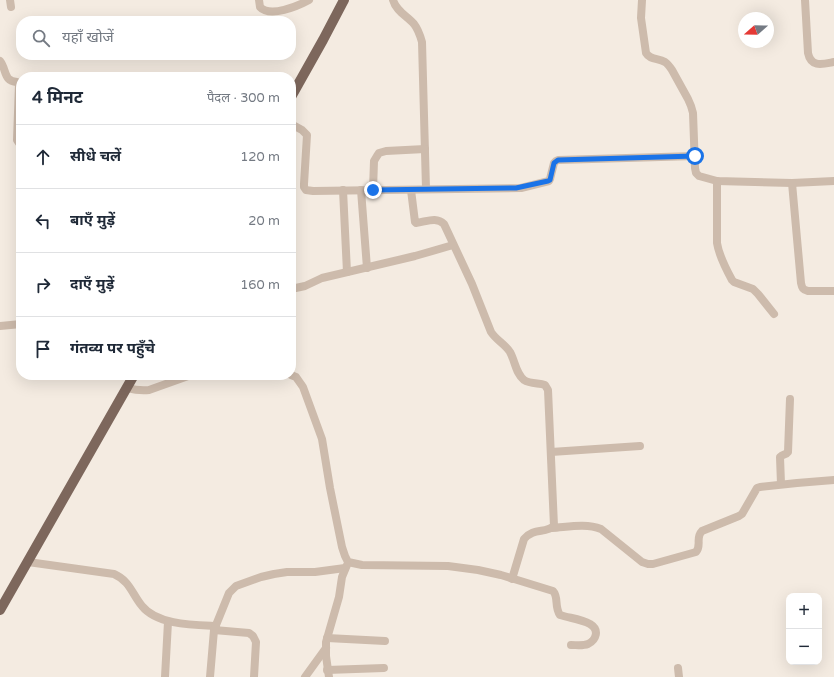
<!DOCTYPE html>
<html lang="hi">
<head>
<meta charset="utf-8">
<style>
  :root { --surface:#fff; --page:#f6f6f7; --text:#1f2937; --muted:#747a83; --line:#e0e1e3 }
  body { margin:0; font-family:"Varela Round","Noto Sans Devanagari",sans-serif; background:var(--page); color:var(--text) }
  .controls { position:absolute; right:12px; bottom:12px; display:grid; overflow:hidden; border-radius:8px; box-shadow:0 4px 16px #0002 }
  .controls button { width:36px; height:36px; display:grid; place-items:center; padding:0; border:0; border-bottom:1px solid var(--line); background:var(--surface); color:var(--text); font:20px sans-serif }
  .compass { position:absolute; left:738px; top:12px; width:36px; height:36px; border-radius:50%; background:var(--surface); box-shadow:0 4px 16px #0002; rotate:250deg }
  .stop { position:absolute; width:12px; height:12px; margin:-9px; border:3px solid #1a73e8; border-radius:50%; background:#fff }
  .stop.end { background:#1a73e8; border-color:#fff; box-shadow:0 1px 4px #0008 }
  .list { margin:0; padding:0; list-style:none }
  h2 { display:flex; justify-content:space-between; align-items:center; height:52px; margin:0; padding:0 16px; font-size:17px }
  h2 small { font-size:13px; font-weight:400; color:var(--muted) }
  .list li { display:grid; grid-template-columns:26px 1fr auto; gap:12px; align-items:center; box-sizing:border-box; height:64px; padding:0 16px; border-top:1px solid var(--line) }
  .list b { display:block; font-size:15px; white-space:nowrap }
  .list em { font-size:13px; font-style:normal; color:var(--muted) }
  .icon { flex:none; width:22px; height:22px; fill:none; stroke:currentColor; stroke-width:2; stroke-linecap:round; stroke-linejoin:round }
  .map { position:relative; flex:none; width:834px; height:677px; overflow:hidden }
  .search { position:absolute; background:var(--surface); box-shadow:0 4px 16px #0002; left:16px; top:16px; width:280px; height:44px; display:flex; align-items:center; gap:10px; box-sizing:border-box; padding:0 14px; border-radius:16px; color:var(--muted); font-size:15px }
  .panel { position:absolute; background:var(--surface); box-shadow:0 4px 16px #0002; left:16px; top:72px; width:280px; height:308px; border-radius:16px }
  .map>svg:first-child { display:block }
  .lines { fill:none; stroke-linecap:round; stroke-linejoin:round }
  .minor { stroke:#cdbbac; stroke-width:8 }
  .major { stroke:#7d675c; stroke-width:10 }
  .route { stroke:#1a73e8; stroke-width:5 }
</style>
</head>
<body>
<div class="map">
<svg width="834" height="677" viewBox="0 0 834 677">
  <rect width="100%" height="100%" fill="#f4ebe1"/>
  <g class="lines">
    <g class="minor">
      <polyline points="10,0 11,7"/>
      <path d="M 259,0 L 260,7 C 270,18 298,6 309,0"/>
      <path d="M 393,0 C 396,11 407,16 414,24 C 418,29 420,35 422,42 L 426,189"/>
      <path d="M 642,0 L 641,18 L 646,53 C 650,60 658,58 665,62 C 668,64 670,67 672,70 L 688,99 L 691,106 L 693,113 L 695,168 L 696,173 L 699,176 L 717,181 L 792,183 L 834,181"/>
      <path d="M 805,0 L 808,53 C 811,68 823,64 834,62"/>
      <path d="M 0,61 C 7,70 3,81 17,82 L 19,85 L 17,140 L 19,143 L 21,144"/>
      <polyline points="291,124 302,130 307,135 304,184 304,187 306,190 313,191 521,188 549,181 550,179 554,163 556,161 558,160 695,156"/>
      <path d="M 717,181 L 717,243 C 719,256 726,269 732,280 L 734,282 L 753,289 L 758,294 L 774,314"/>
      <path d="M 792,183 L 801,283 C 802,288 803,290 808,291 L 834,291"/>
      <polyline points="343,190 347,272"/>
      <polyline points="361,190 367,268"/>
      <polyline points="373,190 374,161 377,156 379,153 386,151 425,149"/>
      <path d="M 411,190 L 415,222 L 416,223 C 426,222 436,216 444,224 L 472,284 L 491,332 C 496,340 505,344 510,352 C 515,361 516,374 524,380 C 530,384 539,383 545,385 L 548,390 L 554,526 C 545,534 534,527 524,539 L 512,579"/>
      <polyline points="291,289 305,286 322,278 415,256 453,245"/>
      <polyline points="0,326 21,324"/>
      <path d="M 291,375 L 296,377 L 303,387 L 322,439 L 330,488 L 342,547 L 345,556 L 348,562 L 362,565 L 448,566 L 478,570 L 501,575 L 553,591 C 559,597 554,607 560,615 C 569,618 581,619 590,624 C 600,630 596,640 588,644 C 583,646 577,645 571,645"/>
      <path d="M 127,388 C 135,390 141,391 149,390 L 191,375"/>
      <polyline points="551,452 640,446"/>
      <path d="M 781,484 L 780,457 C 783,454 786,455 788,452 L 790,399"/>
      <path d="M 552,528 C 568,527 586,523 601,529 L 642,562 L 648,564 L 653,564 L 696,552 C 702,545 695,538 702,531 L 739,516 L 742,514 L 757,488 L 760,487 L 797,483 L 834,480"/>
      <path d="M 28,562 L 114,574 C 130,581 132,594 142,606 C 157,625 194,625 216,626"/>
      <polyline points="214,630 249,633 253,636 256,642 254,677"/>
      <polyline points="327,638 385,641"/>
      <polyline points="678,668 679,677"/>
      <polyline points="327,670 384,668"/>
      <polyline points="165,677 168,622"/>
      <polyline points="210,677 214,630 229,593 236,586 261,577 274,574 287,572 315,572 345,568"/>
      <polyline points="305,677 326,648"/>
      <polyline points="329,677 326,656 326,642 339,597 342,577 347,565"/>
    </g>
    <g class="major">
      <polyline points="291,97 323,40 344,0"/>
      <polyline points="0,610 134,375"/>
    </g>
  </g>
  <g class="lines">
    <polyline class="route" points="373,190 516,188 548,181 550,180 554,163 558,160 695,156"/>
  </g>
</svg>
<div class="controls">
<button>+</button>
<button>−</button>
</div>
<svg class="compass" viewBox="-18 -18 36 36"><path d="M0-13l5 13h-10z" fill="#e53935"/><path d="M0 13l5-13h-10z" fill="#747a83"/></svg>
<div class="stop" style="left:695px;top:156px"></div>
<div class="stop end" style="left:373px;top:190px"></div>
<div class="search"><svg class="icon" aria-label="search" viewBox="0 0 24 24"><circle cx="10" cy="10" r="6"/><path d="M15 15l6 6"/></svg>यहाँ खोजें</div>
<section class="panel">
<h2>4 मिनट<small>पैदल · 300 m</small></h2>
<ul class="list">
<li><svg class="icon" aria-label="ahead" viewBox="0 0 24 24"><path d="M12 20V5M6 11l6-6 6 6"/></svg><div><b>सीधे चलें</b></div><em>120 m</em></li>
<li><svg class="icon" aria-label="left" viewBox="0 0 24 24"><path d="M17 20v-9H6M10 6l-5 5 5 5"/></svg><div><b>बाएँ मुड़ें</b></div><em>20 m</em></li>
<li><svg class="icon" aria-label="right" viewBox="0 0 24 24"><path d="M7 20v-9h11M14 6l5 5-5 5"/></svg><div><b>दाएँ मुड़ें</b></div><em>160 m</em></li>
<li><svg class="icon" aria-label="arrive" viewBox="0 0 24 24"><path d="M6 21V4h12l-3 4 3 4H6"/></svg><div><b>गंतव्य पर पहुँचे</b></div></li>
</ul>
</section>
</div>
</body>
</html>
